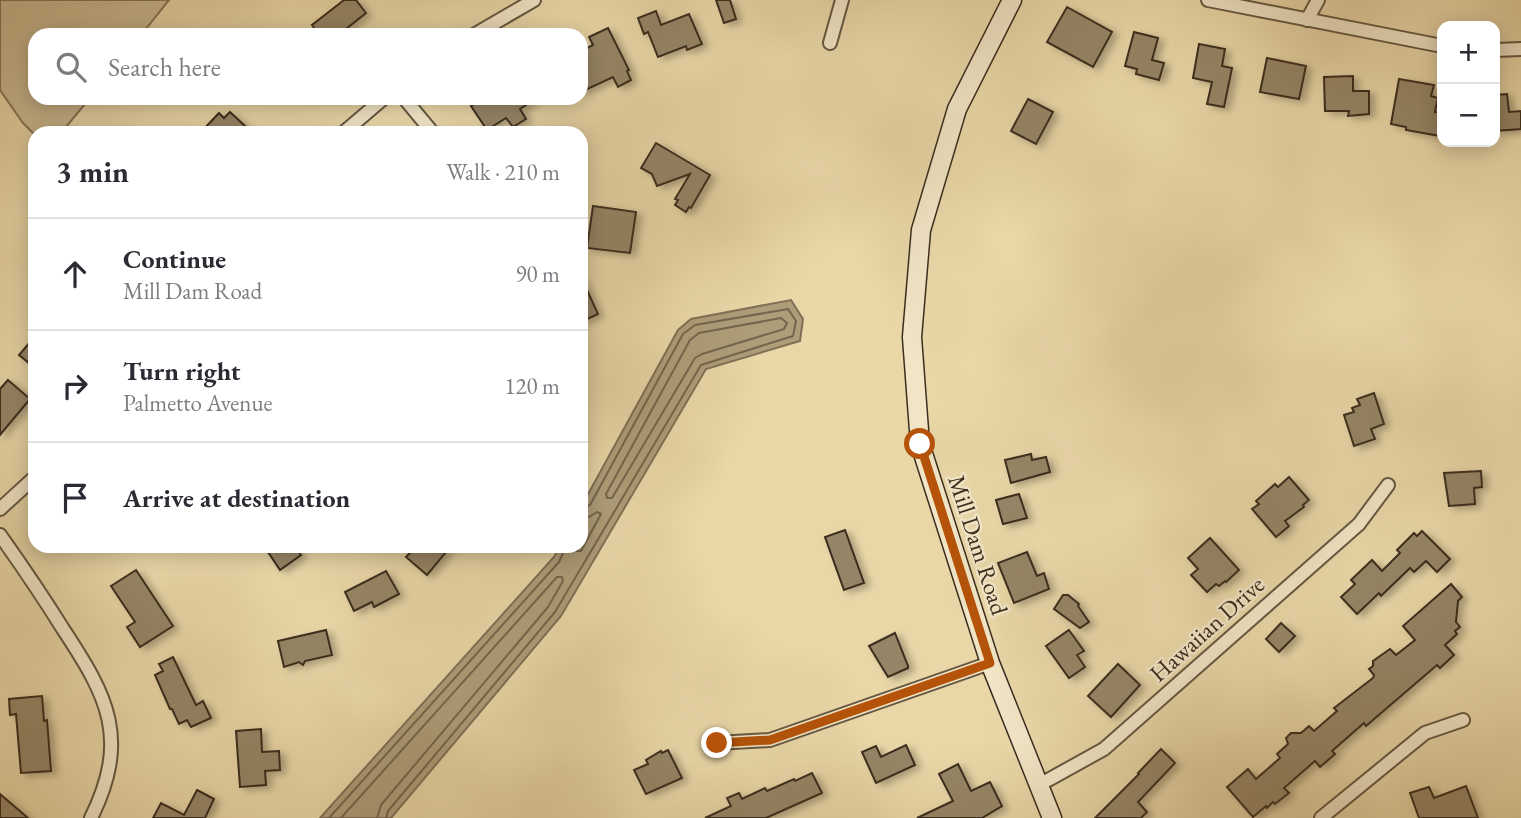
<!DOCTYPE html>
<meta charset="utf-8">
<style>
body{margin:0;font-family:"EB Garamond",serif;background:#f2f2f3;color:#2b2b33}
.controls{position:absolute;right:21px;top:21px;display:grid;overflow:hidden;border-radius:14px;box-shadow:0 4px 18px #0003}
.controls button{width:63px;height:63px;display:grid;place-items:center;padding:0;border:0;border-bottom:2px solid #e1e1e2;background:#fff;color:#2b2b33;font:35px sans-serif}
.stop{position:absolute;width:21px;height:21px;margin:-16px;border:5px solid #b45309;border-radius:50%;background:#fff}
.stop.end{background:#b45309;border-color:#fff;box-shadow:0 2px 7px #0008}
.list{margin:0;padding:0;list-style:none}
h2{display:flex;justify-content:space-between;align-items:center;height:91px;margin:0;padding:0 28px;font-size:30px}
h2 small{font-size:23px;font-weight:400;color:#7c7c81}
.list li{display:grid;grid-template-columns:46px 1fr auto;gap:21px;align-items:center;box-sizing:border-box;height:112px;padding:0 28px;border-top:2px solid #e1e1e2}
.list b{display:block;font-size:26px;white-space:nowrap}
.list p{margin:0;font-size:23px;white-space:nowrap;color:#7c7c81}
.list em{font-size:23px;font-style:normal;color:#7c7c81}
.icon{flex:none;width:38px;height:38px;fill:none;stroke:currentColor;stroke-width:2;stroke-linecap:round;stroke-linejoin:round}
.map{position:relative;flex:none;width:1521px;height:818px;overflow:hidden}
.search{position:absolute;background:#fff;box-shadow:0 4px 18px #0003;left:28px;top:28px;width:560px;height:77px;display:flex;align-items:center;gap:18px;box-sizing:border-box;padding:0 24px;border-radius:21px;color:#7c7c81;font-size:26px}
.panel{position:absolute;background:#fff;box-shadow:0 4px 18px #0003;left:28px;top:126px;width:560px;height:427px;border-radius:21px}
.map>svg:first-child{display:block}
.green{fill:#cbba91;stroke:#837458;stroke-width:2}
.water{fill:#ae9d79;stroke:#807055;stroke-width:2}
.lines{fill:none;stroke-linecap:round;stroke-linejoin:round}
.shore{stroke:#74654c;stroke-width:2}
.building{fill:#958566;stroke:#3b2d1f;stroke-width:2;filter:url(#shadow)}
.street-casing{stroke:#665841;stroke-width:16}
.secondary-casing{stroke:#3b2d1f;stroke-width:21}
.street{stroke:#f1e5c6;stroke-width:12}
.secondary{stroke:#f1e5c6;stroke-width:18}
.route{stroke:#b45309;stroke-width:9}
.labels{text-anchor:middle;stroke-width:5;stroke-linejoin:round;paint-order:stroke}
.street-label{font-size:24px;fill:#3b2d1f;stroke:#f1e5c6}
</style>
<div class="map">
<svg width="1521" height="818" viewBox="0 0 1521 818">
<defs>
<filter id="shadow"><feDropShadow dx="5.5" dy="3" stdDeviation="3.5" flood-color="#0004"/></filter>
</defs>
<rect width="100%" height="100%" fill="#e9d7a8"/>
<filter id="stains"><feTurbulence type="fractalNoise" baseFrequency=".00286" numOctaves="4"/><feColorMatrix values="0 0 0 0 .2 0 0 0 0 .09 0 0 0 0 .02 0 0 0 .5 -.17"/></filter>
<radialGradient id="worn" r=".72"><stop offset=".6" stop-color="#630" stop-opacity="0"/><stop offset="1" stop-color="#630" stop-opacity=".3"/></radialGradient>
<polygon class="green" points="0,0 169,0 141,35 35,35 35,98 90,98 61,133 35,133 35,135 23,123 0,90"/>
<polygon class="water" points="791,300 803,319 800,341 706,369 561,616 391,818 320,818 554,557 560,546 581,546 581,507 678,330 691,319"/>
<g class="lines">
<g class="shore">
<polygon points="781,318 787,323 784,329 702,354 695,358 612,498 607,498 606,494 690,340 699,333"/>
<polyline points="574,546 576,551 581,551 601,514 597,512 589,517 581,518"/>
<polyline points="329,818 559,562 566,546"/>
<polyline points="341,818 557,577 562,577 563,581 548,607 381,805 377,818"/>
<polyline points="386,818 388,811 555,612 701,365 793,336 796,321 788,309 695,325 683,334 590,505 581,509"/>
</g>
</g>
<g class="building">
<polygon points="344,0 356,0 366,13 346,29 351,35 319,35 312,25"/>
<polygon points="716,0 730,0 736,19 724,23"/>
<polygon points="1067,7 1112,32 1093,67 1047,42"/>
<polygon points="656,11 661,25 689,14 702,44 687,50 686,46 658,57 648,32 644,34 638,18"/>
<polygon points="608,28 629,70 627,71 631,80 618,87 613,77 581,92 581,51 593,45 589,37"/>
<polygon points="1134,32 1158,38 1152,60 1164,63 1159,80 1136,74 1137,69 1125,66"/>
<polygon points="1199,44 1225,49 1222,66 1232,68 1224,107 1207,104 1212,82 1193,78"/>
<polygon points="1267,58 1306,66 1299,99 1260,92"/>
<polygon points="1353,76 1353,91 1369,91 1369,114 1348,116 1349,111 1325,111 1324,77"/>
<polygon points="1399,79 1434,85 1431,96 1438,98 1435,112 1442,113 1440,136 1406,130 1406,127 1391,124"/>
<polygon points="1507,94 1509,112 1521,111 1521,129 1495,131 1495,95"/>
<polygon points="484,98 537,98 520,109 526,119 513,127 506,118 487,130 471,106"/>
<polygon points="1028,99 1053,112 1036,144 1011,131"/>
<polygon points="230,112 245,126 238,133 200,133 219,113 224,118"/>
<polygon points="656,143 710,175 691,208 689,207 686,212 675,205 678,200 675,199 690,174 657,186 652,174 641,168"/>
<polygon points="593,206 636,212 630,253 587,248"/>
<polygon points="581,277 598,314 581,322"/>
<polygon points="35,336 35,368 19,355"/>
<polygon points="8,380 30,399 0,435 0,389"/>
<polygon points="1374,393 1384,424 1371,429 1375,439 1354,446 1344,415 1354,412 1352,408 1360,405 1357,399"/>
<polygon points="1031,454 1032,460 1046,457 1050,472 1011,483 1005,460"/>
<polygon points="1481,471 1482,487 1474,488 1475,504 1449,506 1444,473"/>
<polygon points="1289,477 1309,500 1303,505 1304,507 1285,521 1289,526 1276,537 1252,509 1259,504 1256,501 1275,484 1278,487"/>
<polygon points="1019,494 1027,518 1003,524 996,500"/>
<polygon points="845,530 864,583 844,590 825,537"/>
<polygon points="1422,531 1450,559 1437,572 1426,561 1414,572 1410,568 1381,596 1379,593 1357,614 1341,597 1355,584 1351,580 1372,560 1382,571 1400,553 1397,550 1414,533 1417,536"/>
<polygon points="1210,538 1239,570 1226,582 1225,581 1219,586 1216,584 1207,592 1191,575 1198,569 1188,558"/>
<polygon points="264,546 295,546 301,555 280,570"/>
<polygon points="416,546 451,546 427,575 406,557"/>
<polygon points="1027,552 1037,576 1044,573 1049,589 1014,603 998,563"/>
<polygon points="136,570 173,626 140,647 127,627 135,622 111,586"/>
<polygon points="386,571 399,594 374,607 372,602 354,611 345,592"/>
<polygon points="1451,584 1462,597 1458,601 1456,622 1460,627 1455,631 1457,634 1445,645 1454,655 1440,668 1437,665 1366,726 1364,723 1332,751 1335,754 1320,767 1315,761 1284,788 1289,793 1275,804 1273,802 1267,808 1266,806 1253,817 1227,787 1248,769 1256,779 1280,758 1277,754 1288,744 1286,738 1291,733 1301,733 1309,726 1314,731 1337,711 1334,708 1373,678 1374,675 1369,669 1373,666 1373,661 1390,649 1396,655 1415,640 1403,626"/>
<polygon points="1063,595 1068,595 1079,604 1078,606 1089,622 1080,628 1054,609"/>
<polygon points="1281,623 1295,636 1279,652 1266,639"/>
<polygon points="326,630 332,655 305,661 303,665 299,662 284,667 278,641"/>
<polygon points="1069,630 1084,651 1077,655 1085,667 1069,678 1046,646"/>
<polygon points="895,633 908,666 908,668 888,677 869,646"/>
<polygon points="173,657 196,705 203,701 211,718 191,727 187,720 179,724 172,709 170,709 155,675 163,671 159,664"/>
<polygon points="1118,664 1140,685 1111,717 1088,696"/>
<polygon points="42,696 44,721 47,720 51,771 21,773 16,714 10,715 9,699"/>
<polygon points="261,729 262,752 279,751 280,770 265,771 266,785 240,787 236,731"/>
<polygon points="906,745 915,765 876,783 862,752 876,746 881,757"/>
<polygon points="1161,749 1175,763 1138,802 1147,812 1141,818 1095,818 1139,774 1138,773"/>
<polygon points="668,750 682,778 646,794 634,770 648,764 646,760 661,751 662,753"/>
<polygon points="958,764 971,791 990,782 1002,806 982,818 917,818 953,801 939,774"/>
<polygon points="812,773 822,793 766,818 705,818 731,806 727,798 739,793 742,799 765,788 767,791 794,779 795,781"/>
<polygon points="1466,786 1478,818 1419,818 1410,793 1429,787 1434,798"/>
<polygon points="197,790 214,799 205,818 153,818 161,803 184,815"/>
<polygon points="0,794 28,818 0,818"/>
</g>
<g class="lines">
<defs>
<g id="street">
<polyline points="1208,0 1442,46"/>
<polyline points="1307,20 1318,0"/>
<polyline points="474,35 534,0"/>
<polyline points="830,43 842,0"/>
<polyline points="1495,50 1521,49"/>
<polyline points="404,98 433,133"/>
<polyline points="343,133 384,98"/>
<polyline points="0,509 35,477"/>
<path d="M 0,535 C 22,566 43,597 63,629 C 108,697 130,739 91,818"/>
<polyline points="717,743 770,740 990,663"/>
<polyline points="1039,785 1104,749 1359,524 1388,485"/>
<polyline points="1321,818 1425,733 1463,720"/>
</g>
<polyline id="secondary" points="1012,0 957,109 921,230 912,337 920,444 990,663 1052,818"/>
</defs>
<use href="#street" class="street-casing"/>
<use href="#secondary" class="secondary-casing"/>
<use href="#street" class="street"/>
<use href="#secondary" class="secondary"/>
</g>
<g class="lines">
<polyline class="route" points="717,743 770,740 990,663 920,444"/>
</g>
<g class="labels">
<g class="street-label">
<text transform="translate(978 545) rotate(72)" y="8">Mill Dam Road</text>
<text transform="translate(1207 629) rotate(-42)" y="8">Hawaiian Drive</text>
</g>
</g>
<rect width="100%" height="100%" filter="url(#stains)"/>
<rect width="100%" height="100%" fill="url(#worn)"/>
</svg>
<div class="controls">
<button>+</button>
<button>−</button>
</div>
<div class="stop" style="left:920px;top:444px"></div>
<div class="stop end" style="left:717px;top:743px"></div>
<div class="search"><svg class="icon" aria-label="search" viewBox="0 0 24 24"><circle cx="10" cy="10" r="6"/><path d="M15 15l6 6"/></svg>Search here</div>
<section class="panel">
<h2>3 min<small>Walk · 210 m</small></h2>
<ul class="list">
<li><svg class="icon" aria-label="ahead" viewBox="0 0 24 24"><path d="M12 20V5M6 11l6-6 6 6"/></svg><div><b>Continue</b><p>Mill Dam Road</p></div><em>90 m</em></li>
<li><svg class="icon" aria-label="right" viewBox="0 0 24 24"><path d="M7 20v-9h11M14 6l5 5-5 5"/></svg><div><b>Turn right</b><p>Palmetto Avenue</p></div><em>120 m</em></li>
<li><svg class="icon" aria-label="arrive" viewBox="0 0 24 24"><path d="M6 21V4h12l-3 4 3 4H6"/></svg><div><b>Arrive at destination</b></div></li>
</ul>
</section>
</div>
